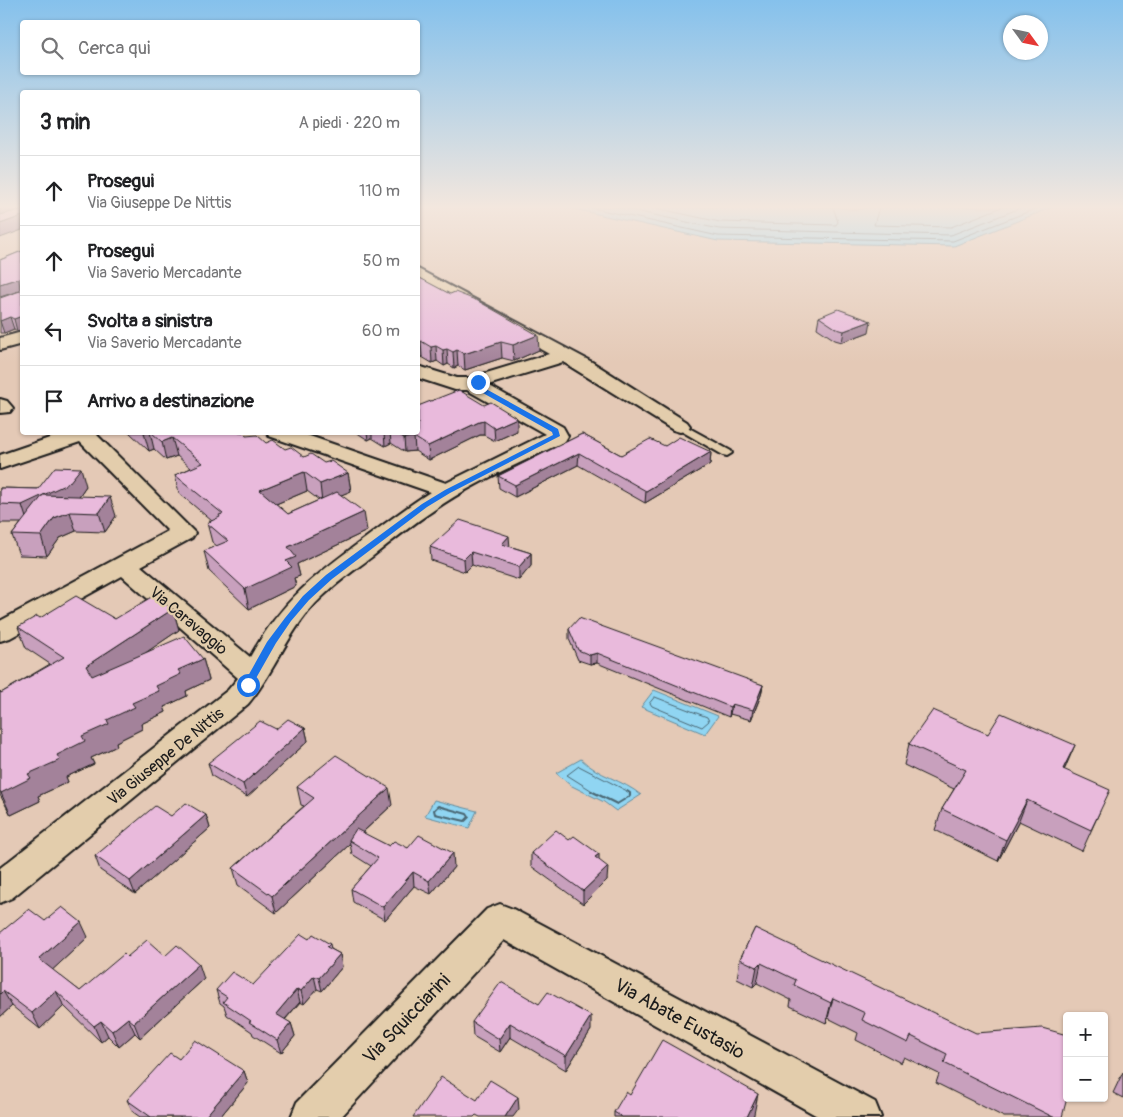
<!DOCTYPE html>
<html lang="it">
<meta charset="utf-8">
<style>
body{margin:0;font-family:Pangolin,sans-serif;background:#f6f6f6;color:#202124}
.controls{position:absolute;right:15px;bottom:15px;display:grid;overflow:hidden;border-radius:5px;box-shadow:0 1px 4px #0004}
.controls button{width:45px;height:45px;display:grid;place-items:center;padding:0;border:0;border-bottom:1px solid #e0e0e0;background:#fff;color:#202124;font:25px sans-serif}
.compass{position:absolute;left:1003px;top:15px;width:45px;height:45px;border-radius:50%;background:#fff;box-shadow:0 1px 4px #0004;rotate:123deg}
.stop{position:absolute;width:15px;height:15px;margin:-11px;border:4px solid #1a73e8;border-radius:50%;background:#fff}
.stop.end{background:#1a73e8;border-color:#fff;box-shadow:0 1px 5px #0008}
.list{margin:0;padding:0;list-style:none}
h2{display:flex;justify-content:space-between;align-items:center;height:65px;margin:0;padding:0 20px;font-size:21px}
h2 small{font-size:16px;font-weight:400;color:#757577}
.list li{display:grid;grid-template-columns:32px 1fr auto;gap:15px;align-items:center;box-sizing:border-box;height:70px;padding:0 20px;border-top:1px solid #e0e0e0}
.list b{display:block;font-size:19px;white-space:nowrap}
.list p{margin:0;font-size:16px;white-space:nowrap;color:#757577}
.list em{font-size:16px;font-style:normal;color:#757577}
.icon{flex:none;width:28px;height:28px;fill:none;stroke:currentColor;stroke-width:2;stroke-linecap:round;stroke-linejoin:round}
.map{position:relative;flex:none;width:1123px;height:1117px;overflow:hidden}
.search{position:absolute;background:#fff;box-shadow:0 1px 4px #0004;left:20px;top:20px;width:400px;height:55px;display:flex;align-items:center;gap:12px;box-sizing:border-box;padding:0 18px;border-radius:5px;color:#757577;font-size:19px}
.panel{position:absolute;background:#fff;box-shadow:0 1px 4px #0004;left:20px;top:90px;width:400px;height:345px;border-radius:5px}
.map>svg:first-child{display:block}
.water{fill:#90d5f2;stroke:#628b9c}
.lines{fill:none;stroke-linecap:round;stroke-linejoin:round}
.shore-far1{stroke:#4a6672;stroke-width:1}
.shore{stroke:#4a6672;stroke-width:2}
.service-casing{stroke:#1c1c1c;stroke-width:4}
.minor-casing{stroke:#1c1c1c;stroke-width:4}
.service{fill:#e3cdac;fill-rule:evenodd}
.minor{fill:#e3cdac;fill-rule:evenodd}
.wall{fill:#c8a0bd;stroke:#1c1c1c;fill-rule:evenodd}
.shaded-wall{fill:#a3829a;stroke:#1c1c1c}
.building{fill:#e9badc;stroke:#1c1c1c}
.route{fill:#1a73e8}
.labels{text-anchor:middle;stroke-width:4.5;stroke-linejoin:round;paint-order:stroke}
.street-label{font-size:16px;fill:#1c1c1c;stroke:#e3cdac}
.near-street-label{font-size:19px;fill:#1c1c1c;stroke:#e3cdac}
</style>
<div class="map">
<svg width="1123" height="1117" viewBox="0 0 1123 1117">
<rect width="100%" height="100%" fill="#e4c9b6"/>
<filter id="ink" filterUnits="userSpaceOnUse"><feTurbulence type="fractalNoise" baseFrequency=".02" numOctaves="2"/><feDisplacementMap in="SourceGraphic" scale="10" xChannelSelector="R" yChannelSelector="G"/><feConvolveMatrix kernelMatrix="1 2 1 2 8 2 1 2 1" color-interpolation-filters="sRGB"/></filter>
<g filter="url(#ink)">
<g class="water">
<polygon points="565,207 834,207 857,210 870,207 1053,207 954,246 718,241"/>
<polygon points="654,690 718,716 705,734 641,707"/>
<path d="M 581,759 C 598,776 623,780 641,795 L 616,811 L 604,802 L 570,785 L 556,773 Z"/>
<polygon points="434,800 477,811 469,828 425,816"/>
</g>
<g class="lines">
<g class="shore-far1">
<polyline points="588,207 718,236 953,241 1040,207"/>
<polyline points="617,207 719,229 951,235 1023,207"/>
<polyline points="651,207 720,222 836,225 838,222 833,207"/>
<polyline points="879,207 874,225 951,227 1002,207"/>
<polygon points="655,697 707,717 709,721 702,727 652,706 650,703"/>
<polyline points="594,792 567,775 579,766 629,792"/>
</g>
<g class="shore">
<polyline points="591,791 617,804 630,796 630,793 627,791"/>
<polygon points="438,806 467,814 469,817 465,821 435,814 434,810"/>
</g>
<defs>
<polygon id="service" points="680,423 731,451 732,453 727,456 723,455 676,428 675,426 676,424"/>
<g id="minor">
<path d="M 418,269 L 592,362 L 687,422 L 690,426 L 687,430 L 680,432 L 673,430 L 563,362 L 488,385 L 563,427 L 568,436 L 565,441 C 521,463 474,482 434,510 C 413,524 393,540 373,556 C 353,571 332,586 315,604 C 287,634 274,673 248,704 L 12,898 L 0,903 L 0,868 L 228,690 L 238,678 L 122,576 L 10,638 L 0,641 L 0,621 L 168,531 L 80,442 L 0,469 L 0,455 L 67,432 L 99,432 L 97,435 L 195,533 L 192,538 L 141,566 L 250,657 C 282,600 315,575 367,537 C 387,522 408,506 430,492 L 269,436 L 266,432 L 298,432 L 446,483 L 545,434 L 467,390 L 455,390 L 418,378 L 418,366 L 457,378 L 470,378 L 549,354 L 418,280 Z"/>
<polygon points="22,332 22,344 0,350 0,338"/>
<polygon points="0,399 7,401 13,408 10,412 0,413"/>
<polygon points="500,904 513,909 875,1102 881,1117 819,1117 504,940 341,1117 291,1117 297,1102 487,909"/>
</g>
</defs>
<use href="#service" class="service-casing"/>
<use href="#minor" class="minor-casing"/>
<use href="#service" class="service"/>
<use href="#minor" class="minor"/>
</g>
<g class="wall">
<polygon points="22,251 22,330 17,331 14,329 4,333 0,333 0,298 20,291 0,297 0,260"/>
<polygon points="418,277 539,350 514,361 502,358 465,370 458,366 454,368 448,364 444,366 437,361 432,363 422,357 418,358"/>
<polygon points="819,317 869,332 842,342 835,340 817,328"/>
<polygon points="459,390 517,431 495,441 484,435 480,435 429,460 415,451 405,452 391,443 385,446 372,438 368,440 356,432 418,432"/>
<path d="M 129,432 L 242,432 L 246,436 L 348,473 L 351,491 L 341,495 L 367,531 L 297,564 L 300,576 L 294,578 L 296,586 L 249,609 L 209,571 L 204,551 L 217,546 L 212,542 L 207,523 L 212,521 L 179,493 L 175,475 L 191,468 L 177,456 L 166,460 L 154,449 L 149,451 ZM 307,491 L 319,500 L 288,514 L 276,504 Z"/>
<polygon points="582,434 621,455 665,446 711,452 710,464 645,503 578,465 515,497 499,488 498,476"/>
<polygon points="86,486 79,496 116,516 105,532 76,531 60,538 47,556 19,555 12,535 21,523 0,523 0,488 38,489"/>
<polygon points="509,546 531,553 531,566 519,580 472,565 465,572 431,560 430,547"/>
<polygon points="173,609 179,630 143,654 203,659 209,680 186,691 187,696 164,707 166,712 141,724 142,729 116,742 117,746 91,758 94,764 66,777 68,782 38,796 40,801 11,815 0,795 0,691 1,693 50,664 26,648 18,627 40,618 115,619"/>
<polygon points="569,629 763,685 761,695 751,720 730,714 729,717 597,663 590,664 578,660 569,639"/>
<polygon points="305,728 308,741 247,797 212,776 208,763 276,729"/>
<polygon points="988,734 1066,766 1064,770 1100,811 1082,851 1019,821 998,861 935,830 942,809 954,789 904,765 909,744"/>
<polygon points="297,787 392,805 362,833 389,846 408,848 454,867 431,894 414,886 385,920 353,902 351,889 371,866 352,854 350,844 276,913 238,885 233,868 304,806 301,805"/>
<polygon points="206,815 210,828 135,894 100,870 95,856 171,816"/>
<polygon points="531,853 599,860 607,880 583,904 531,866"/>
<polygon points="45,921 88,937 52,970 80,991 127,957 165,956 204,979 140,1038 135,1033 119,1047 108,1036 101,1042 64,1006 40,1029 12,1006 0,1017 0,933"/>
<polygon points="755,928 1062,1117 1004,1117 936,1083 939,1074 904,1057 901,1063 856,1040 858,1033 828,1018 826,1023 790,1006 791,1000 757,983 753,987 737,979 740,959"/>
<polygon points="309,939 330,944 331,949 340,954 342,967 322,991 317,989 304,1004 300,1002 285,1020 291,1023 295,1036 281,1053 253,1035 252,1032 227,1015 224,1006 220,1003 216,990 253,985"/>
<polygon points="539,1004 591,1030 566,1070 510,1037 500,1052 473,1036 472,1022"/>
<polygon points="179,1059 244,1071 248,1083 220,1117 140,1117 133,1112 127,1100"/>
<polygon points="1123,1072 1123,1098 1113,1093"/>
<polygon points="630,1095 754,1114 753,1117 614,1117 614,1112"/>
</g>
<g class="shaded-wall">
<polygon points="0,207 20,207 22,212 0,217"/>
<polygon points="22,216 22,230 0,238 0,224"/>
<polygon points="19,278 22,290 0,297 0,284"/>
<polygon points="22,316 22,330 17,331 14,319"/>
<polygon points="10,317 14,329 4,333 0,321"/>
<polygon points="871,321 869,332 842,342 844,331"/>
<polygon points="538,335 539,350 514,361 513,345"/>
<polygon points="421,341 422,357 418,358 418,342"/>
<polygon points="501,342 502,358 465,370 464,354"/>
<polygon points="436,346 437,361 432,363 431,347"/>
<polygon points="447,349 448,364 444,366 443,350"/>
<polygon points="457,350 458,366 454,368 453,352"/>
<polygon points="517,418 517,431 495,441 494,428"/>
<polygon points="484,421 484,435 480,435 429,460 428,446 479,422"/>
<polygon points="150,432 154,449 149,451 144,433"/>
<polygon points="367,432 372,432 372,438 368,440"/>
<polygon points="390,432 391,443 385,446 384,433"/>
<polygon points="414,437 415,451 405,452 404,438"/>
<polygon points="172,438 177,456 166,460 162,442"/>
<polygon points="711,452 710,464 645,503 646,491"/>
<polygon points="579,453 578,465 515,497 515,485"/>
<polygon points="81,468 86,486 75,502 28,524 22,505"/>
<polygon points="304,472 307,491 264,509 260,490"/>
<polygon points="348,473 351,491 322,503 320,484"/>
<polygon points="110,497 116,516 105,532 99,513"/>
<polygon points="70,512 76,531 60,538 47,556 41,536 54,518"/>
<polygon points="364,512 367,531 297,564 300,576 294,578 296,586 249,609 245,589 286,561 288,547"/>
<polygon points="509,536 510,548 502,544"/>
<polygon points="471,552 472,565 465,572 464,559"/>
<polygon points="531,553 531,566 519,580 519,567"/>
<polygon points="173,609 179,630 94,688 86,666"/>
<polygon points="597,653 597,663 590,664 590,655"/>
<polygon points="203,659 209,680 186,691 187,696 164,707 166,712 141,724 142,729 116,742 117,746 91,758 94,764 66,777 68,782 38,796 40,801 11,815 1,793 57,755 82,736 132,703 178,670"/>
<polygon points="763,685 761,695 751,720 753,710"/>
<polygon points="732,704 730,714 729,717 730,707"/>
<polygon points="305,728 308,741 247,797 243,784"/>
<polygon points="1075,745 1066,766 1054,790 1063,769"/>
<polygon points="389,788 392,805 352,842 349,840 350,844 276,913 272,896"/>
<polygon points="1027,800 1019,821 998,861 1006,840"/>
<polygon points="206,815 210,828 135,894 130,881"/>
<polygon points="453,853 454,867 431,894 429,881"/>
<polygon points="599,854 599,867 595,857"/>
<polygon points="608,867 607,880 583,904 583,891"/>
<polygon points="413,872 414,886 385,920 383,907"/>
<polygon points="81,922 88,937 47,975 39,959"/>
<polygon points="340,954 342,967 322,991 319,978"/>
<polygon points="761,963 757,983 753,987 757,967"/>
<polygon points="199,964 204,979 140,1038 134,1023"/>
<polygon points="314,976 317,989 304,1004 301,991"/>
<polygon points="297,989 300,1002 279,1026 276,1014"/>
<polygon points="3,991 12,1006 0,1017 0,994"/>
<polygon points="56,991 64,1006 40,1029 32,1013"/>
<polygon points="833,998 828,1018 826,1023 831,1003"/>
<polygon points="591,1016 591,1030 566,1070 566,1056"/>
<polygon points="128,1018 135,1033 119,1047 112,1031"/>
<polygon points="101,1021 108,1036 101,1042 94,1026"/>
<polygon points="291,1023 295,1036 281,1053 277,1040"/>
<polygon points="510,1023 510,1037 500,1052 499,1039"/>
<polygon points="244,1071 248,1083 220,1117 205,1117"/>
<polygon points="758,1094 754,1114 753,1117 747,1117"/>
<polygon points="518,1097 519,1109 513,1117 505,1117"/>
</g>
<g class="building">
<polygon points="20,207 22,207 22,216 0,224 0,215 20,210"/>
<polygon points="22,251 22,316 14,319 10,317 0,321 0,298 20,291 19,278 0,284 0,260"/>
<polygon points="418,277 450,294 455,292 478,301 538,335 513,345 501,342 464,354 457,350 453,352 447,349 443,350 436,346 431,347 421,341 418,342"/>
<polygon points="838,309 871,321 844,331 837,329 819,317"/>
<polygon points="459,390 484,405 491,402 517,418 494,428 484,421 479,422 428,446 414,437 404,438 394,432 418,432 418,406"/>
<polygon points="151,432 242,432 246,436 257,435 266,443 273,440 285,449 291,447 304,457 311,454 324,463 331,461 348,473 320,484 304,472 260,490 288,514 337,492 364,512 288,547 296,557 286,561 292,567 245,589 204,551 228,541 207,523 220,517 219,515 223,514 175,475 203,463 172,438 162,442"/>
<polygon points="582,434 621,455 650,439 665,446 679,437 711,452 646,491 579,453 515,485 498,476"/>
<polygon points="55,467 81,468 69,483 22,505 0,504 0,488 38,489"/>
<polygon points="43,495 110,497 99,513 70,512 54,518 41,536 12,535"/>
<polygon points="460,520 509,536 502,544 531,553 519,567 471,552 464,559 430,547"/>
<polygon points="76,596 115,619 153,596 173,609 86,666 92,676 184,636 203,659 178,670 181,674 156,686 159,691 132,703 135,707 107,720 109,724 82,736 85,741 57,755 60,760 28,774 31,778 1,793 0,791 0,691 1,693 64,657 18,627 37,616 40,618"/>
<polygon points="579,618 763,685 753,710 732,704 730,707 597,653 590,655 578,650 569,629"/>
<polygon points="933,710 988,734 1001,713 1075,745 1063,769 1110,790 1091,830 1027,800 1006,840 942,809 966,770 909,744"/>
<polygon points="288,719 305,728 243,784 208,763 260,721 276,729"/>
<polygon points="336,755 389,788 272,896 233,868 314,798 297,787"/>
<polygon points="186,803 206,815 130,881 95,856 155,806 171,816"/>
<polygon points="356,829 389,846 394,841 408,848 419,835 453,853 429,881 413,872 383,907 351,889 378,858 349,840"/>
<polygon points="556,830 569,840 574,836 599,854 595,857 608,867 583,891 531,853"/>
<polygon points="62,907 81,922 39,959 80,991 124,954 127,957 147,940 165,956 177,945 199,964 134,1023 128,1018 112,1031 101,1021 94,1026 56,991 32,1013 3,991 0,994 0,933 29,909 45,921"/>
<polygon points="755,928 976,1033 1042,1028 1067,1035 1067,1098 1062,1117 1053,1117 944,1063 947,1054 911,1036 908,1043 862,1020 865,1013 833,998 831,1003 794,985 796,980 761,963 757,967 740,959"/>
<polygon points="301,934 309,939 313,934 330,944 327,947 340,954 319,978 314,976 301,991 297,989 276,1014 291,1023 277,1040 249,1022 251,1021 223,1002 227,997 216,990 232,972 253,985"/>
<polygon points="501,982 539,1004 548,992 591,1016 566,1056 510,1023 499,1039 472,1022"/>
<polygon points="195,1040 244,1071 205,1117 151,1117 127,1100 170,1053 179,1059"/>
<polygon points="662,1040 758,1094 747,1117 622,1117 614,1112 626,1092 630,1095"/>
<polygon points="441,1077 477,1100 490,1080 518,1097 505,1117 480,1117 476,1115 474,1117 413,1117"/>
</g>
</g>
<linearGradient id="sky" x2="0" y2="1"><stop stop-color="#85c1ec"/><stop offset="0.57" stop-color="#f3e7de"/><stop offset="1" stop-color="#f3e7de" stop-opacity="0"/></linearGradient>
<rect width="1123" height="363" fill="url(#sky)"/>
<polygon class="route" points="478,380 481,382 477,384 558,429 560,436 450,493 427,507 332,579 309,600 291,621 276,643 251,687 245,687 243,685 267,642 285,618 303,596 326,575 422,504 445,490 553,435 552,432 467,384"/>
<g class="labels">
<g class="street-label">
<text transform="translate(189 620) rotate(40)" y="6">Via Caravaggio</text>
<text transform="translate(165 756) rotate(-39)" y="6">Via Giuseppe De Nittis</text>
</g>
<g class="near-street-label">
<text transform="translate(406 1018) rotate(-46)" y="7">Via Squicciarini</text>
<text transform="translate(680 1018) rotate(29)" y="7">Via Abate Eustasio</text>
</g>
</g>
</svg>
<div class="controls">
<button>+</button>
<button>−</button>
</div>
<svg class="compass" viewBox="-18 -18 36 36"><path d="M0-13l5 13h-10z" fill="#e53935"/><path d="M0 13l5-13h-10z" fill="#757577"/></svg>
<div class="stop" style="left:248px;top:685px"></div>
<div class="stop end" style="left:478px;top:382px"></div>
<div class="search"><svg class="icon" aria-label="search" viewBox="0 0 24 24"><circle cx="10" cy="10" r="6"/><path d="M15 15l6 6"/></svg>Cerca qui</div>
<section class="panel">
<h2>3 min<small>A piedi · 220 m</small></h2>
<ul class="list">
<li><svg class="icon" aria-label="ahead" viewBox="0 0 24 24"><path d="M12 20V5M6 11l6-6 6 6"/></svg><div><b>Prosegui</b><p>Via Giuseppe De Nittis</p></div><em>110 m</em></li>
<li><svg class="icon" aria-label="ahead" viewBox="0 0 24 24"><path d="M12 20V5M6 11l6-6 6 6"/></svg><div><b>Prosegui</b><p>Via Saverio Mercadante</p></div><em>50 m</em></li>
<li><svg class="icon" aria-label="left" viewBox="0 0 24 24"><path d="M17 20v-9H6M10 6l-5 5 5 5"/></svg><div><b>Svolta a sinistra</b><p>Via Saverio Mercadante</p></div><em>60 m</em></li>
<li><svg class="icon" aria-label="arrive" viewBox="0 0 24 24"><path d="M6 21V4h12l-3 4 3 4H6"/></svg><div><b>Arrivo a destinazione</b></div></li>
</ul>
</section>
</div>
